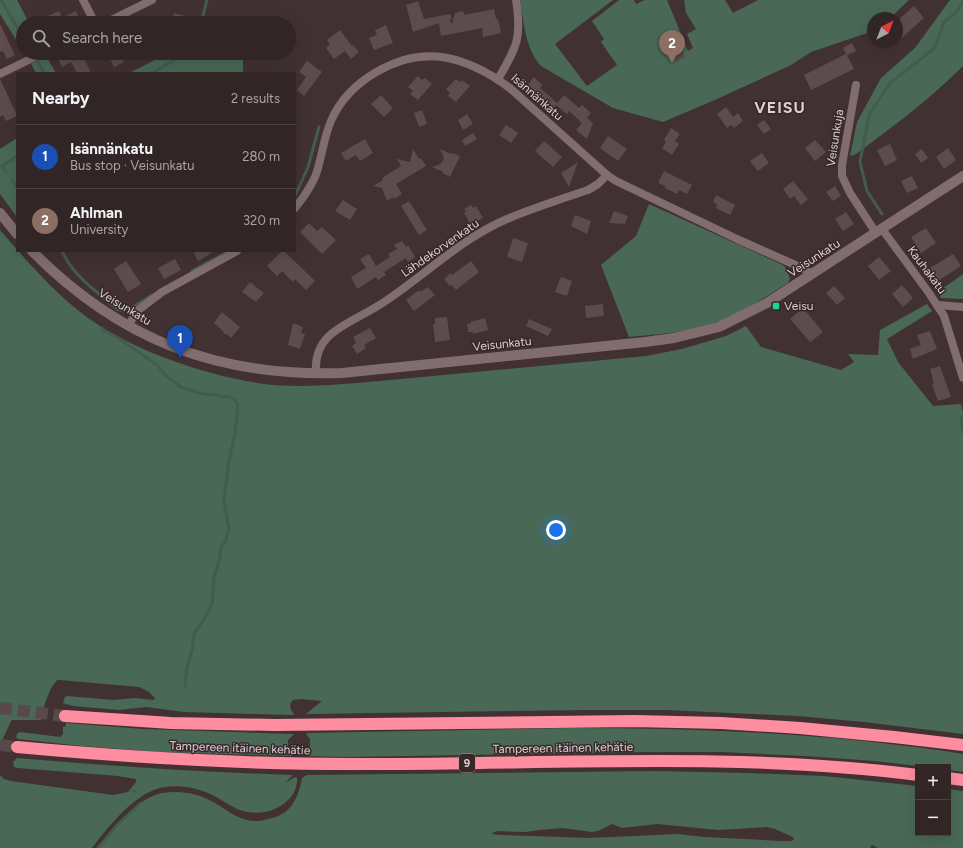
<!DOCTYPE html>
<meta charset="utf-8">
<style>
body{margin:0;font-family:Figtree,sans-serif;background:#3d3132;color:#f1f3f6}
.controls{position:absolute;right:12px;bottom:12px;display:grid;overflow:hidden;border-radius:0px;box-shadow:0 4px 16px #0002}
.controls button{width:36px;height:36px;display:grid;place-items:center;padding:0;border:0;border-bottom:1px solid #4d4243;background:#322526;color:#f1f3f6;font:20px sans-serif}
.compass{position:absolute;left:867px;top:12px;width:36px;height:36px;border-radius:50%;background:#322526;box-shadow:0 4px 16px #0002;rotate:42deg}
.you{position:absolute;left:556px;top:530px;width:14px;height:14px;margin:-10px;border:3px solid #fff;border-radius:50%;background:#1a73e8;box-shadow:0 0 0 6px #1a73e833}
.badge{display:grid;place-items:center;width:26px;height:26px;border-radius:50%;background:#15d989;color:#fff;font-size:13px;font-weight:700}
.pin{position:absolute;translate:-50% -33px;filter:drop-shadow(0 1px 2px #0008)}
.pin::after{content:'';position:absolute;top:21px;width:14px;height:12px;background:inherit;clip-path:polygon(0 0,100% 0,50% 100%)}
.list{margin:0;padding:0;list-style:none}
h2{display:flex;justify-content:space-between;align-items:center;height:52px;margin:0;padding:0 16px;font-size:17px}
h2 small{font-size:13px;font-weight:400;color:#a8a5a7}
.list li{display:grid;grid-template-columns:26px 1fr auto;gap:12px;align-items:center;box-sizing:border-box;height:64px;padding:0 16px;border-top:1px solid #4d4243}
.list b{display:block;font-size:15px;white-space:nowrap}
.list p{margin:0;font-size:13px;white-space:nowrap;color:#a8a5a7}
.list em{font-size:13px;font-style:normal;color:#a8a5a7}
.icon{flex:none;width:22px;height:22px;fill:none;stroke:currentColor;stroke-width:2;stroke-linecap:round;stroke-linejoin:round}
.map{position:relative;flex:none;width:963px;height:848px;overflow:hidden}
.search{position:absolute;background:#322526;box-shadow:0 4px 16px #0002;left:16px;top:16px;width:280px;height:44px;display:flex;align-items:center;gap:10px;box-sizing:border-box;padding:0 14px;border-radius:22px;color:#a8a5a7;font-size:15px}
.panel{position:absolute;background:#322526;box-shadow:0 4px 16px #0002;left:16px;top:72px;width:280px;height:180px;border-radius:0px}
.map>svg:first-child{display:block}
.green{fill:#496956;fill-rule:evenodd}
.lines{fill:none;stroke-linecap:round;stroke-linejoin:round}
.stream{stroke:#425c4e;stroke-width:3}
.building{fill:#5d4b4d}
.motorway-tunnel{stroke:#59494b;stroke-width:12;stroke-dasharray:12 6;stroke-linecap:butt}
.minor{stroke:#816d6f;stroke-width:8}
.tertiary{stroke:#816d6f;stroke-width:10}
.motorway{stroke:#fe8da0;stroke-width:12}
.poi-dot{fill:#15d989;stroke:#372729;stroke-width:1.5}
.labels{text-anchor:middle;stroke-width:3;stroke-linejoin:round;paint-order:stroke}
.shield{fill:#372729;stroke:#aa9d9f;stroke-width:1}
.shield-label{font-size:11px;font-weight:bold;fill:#dcd0d2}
.street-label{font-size:12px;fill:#dcd0d2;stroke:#372729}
.poi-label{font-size:12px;fill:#dcd0d2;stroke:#372729;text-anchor:start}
.district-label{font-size:16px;font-weight:bold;letter-spacing:1px;fill:#dcd0d2;stroke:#372729}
</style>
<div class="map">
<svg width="963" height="848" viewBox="0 0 963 848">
<rect width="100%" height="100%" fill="#423133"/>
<g class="green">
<polygon points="0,0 17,0 29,23 23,23 23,51 0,14"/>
<path d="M 520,0 L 613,0 L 555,44 L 587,86 L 617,65 L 601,42 L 604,39 L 592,21 L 619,0 L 634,0 L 636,4 L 645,0 L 667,0 L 688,51 L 693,48 L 687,34 L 696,29 L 686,13 L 684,0 L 725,0 L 733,13 L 758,0 L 909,0 L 890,18 L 873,18 L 873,31 L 811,52 L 791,65 L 717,99 L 663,122 L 613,108 L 541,66 C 525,48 524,23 520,0 Z"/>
<path d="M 950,0 L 963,0 L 963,66 C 930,99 894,126 856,154 L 850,156 L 857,122 L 881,78 L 915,48 Z"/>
<polygon points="169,53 243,53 243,73 129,73"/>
<polygon points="46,56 56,73 36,73 31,64"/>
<polygon points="17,138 17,217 0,194 0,149"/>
<path d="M 649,204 L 783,265 L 787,270 L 790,279 L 788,283 C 765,297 741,314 715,323 C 688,333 657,334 629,337 L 601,265 L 636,236 Z"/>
<path d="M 0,230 C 25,259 50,288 80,312 C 129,350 203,375 264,384 C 295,388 327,385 358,383 L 646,356 L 682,349 L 726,336 L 746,326 L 761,347 L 841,370 L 854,362 L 848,354 L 878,355 L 880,330 L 927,304 L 932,311 L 887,339 L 898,362 L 933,406 L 961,404 L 963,412 L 963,734 L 864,722 L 798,716 L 666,710 L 586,710 L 306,714 L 322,701 L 301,699 L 293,700 L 290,704 L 291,710 L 294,714 L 293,715 L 184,712 L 146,707 L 119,710 L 73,706 L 63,703 L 65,697 L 67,696 L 114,700 L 134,698 L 154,700 L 155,698 L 149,692 L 139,687 L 60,680 L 57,680 L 51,688 L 45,703 L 41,720 L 13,720 L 11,721 L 0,745 Z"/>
<polygon points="963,274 963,299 941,298 938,292"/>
<polygon points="66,723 143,729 294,734 288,740 288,750 293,756 158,752 82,746 18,739 16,737 17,734 20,732 60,737 63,734 63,727 65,727"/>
<path d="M 570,728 C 668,728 766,731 864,741 C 897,745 930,748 963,754 L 963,772 L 948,770 L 948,767 L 926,767 L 875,761 L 805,756 L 722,752 L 644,752 L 348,757 L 305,756 L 310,751 L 310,739 L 306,734 L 307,733 Z"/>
<path d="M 16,758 C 109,766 201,772 293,775 L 285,783 L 295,777 L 297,778 C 298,785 294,795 288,800 C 275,813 255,816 237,809 C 227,804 218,797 208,793 C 193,787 176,784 160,788 C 133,795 108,827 92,848 L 0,848 L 0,775 L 4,779 L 11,781 L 113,795 L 128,792 L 136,782 L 136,779 L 118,776 L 18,768 L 14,767 L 13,761 L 15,761 Z"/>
<path d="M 654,771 L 748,773 L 824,776 L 918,786 L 918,833 L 948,833 L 948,789 L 963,791 L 963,848 L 878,848 L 872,845 L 870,848 L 98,848 C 113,829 137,798 162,793 C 180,790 199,793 215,803 C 225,809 235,817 247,820 C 254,822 261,821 268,819 C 291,815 298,799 302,778 L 307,775 ZM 612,824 L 622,828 L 657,824 L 718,830 L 767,827 L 775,829 L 793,837 L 794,839 L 791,841 L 781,841 L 704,837 L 678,834 L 589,838 L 499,835 L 493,834 L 492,833 L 497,831 L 526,832 L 539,830 L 563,828 L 592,832 L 598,831 Z"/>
</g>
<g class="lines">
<g class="stream">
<polyline points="1,0 23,37"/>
<polyline points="201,23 207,0"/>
<polyline points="33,53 44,73"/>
<polyline points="152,73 187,53"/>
<polyline points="6,172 2,166 17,156"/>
<polyline points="12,180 17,187"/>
<polyline points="295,196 308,167 319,127"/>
<polyline points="882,214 867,191 860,162 869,115 890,83 935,48 944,22 957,12 963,1"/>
<path d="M 62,251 C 73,276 96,291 117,309 L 123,311 L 130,309 L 152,295"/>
<polyline points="192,271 229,251"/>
<polyline points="102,328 103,330 120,339 157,365 166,376 181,387 203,394 218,395 223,397 228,396 234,399 238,405 235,433 229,460 224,501 229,530 226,540 220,550 220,558 214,577 212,604 204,619 194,634 192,651 187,667 185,686"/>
<polyline points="962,417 961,421 963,433"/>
<polyline points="134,791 136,792"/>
<polyline points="98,848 119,823 141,803"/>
</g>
</g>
<g class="building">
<polygon points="418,1 424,19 450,14 452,19 449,20 452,24 455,13 463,11 464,15 494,9 496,19 498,19 501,33 483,37 482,28 441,36 439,23 413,32 406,5"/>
<polygon points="914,6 924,18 897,42 897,21"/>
<polygon points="59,11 62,18 76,11 81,23 51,23 48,16"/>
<polygon points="174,13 186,16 184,23 172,23"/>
<polygon points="0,24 15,55 7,59 3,51 0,52"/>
<polygon points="386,25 393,43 374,50 369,38 377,35 375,30"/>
<polygon points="340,30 352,46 353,45 359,52 351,59 345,51 334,59 326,48 330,44 327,40"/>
<polygon points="852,43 856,51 847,55 854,69 811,90 804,75 846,54 843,48"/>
<polygon points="682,49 685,58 677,61 673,52"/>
<polygon points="68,53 73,61 83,56 91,73 77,73 71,62 62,67 58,59"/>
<polygon points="107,53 120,53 124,62 114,67"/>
<polygon points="307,61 322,72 304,96 297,90 306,77 299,72"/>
<polygon points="418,76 422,80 425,78 432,84 418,100 410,94 413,91 408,87"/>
<polygon points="534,77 542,85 540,88 557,103 564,95 579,108 582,105 591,113 587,118 593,123 587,139 576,130 582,123 569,111 567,114 556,105 550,113 531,97 532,95 525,89"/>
<polygon points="0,79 17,115 17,116 6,121 3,115 0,117"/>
<polygon points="456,79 460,82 462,80 470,86 456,102 448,96 450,93 446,89"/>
<polygon points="381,95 393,108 384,117 371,104"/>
<polygon points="726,107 733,117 738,113 743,121 734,128 731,125 727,128 717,114"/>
<polygon points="422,110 427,124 419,127 414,113"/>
<polygon points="467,114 473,124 463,130 458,120"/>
<polygon points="764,120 771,129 764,134 757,125"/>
<polygon points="506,125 518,133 511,143 499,135"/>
<polygon points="671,128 680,134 675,141 679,144 672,155 662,148 666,142 664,140"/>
<polygon points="473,133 477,139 465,146 462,140"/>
<polygon points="608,136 627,149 618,161 600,148"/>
<polygon points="365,139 373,153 360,161 356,155 346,161 341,153"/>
<polygon points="815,140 826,152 815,161 805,148"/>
<polygon points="544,141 562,157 553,167 535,151"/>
<polygon points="890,144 897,160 885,166 877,150"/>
<polygon points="948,148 956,160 944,169 936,157"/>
<polygon points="413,149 419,159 421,158 426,166 396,184 402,194 394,199 393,197 387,201 382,188 373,186 383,180 382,178 401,166 397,159 410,162"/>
<polygon points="440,149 451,154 452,153 460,156 450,177 442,173 443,172 432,167 441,164 444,158"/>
<polygon points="922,149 928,158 921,163 915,154"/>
<polygon points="762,153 769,163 758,171 750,161"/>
<polygon points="578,162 569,187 561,173"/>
<polygon points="664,171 692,185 687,194 679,190 677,194 665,188 665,186 658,183"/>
<polygon points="912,176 918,188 907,193 901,181"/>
<polygon points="793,181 808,199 801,205 794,196 790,199 783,189"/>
<polygon points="835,186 841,196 833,201 826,192"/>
<polygon points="716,195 735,205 730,215 716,208 717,204 713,202"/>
<polygon points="343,200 357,209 350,220 335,211"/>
<polygon points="409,201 427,230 419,235 401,206"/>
<polygon points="471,205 473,208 476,206 483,218 471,225 464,213 466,212 464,209"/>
<polygon points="614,211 628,216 625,224 609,223"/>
<polygon points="846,212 854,224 843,231 835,219"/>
<polygon points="575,215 591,221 587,234 571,226"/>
<polygon points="309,223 317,231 322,227 336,240 322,254 300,232"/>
<polygon points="926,228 936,243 921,253 911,237"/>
<polygon points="513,238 528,243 522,262 507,257"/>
<polygon points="402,241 406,247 408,245 415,257 408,262 406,258 384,272 386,275 378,280 376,277 357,289 351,277 366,268 360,259 369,254 376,266 390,257 388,254 397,249 394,245"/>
<polygon points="193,251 215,251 198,261"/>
<polygon points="282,251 284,251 315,281 306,290 295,279 293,282 282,271 277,276 267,266"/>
<polygon points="953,254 961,266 938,281 930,268"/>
<polygon points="879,257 891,271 879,280 868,266"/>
<polygon points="175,259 181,270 164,279 158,268"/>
<polygon points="126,261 141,284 128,292 114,269"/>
<polygon points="471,261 479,272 456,290 452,285 450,286 444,279 451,273 452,275"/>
<polygon points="561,277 572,281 567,296 555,292"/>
<polygon points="250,282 264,293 256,302 242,292"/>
<polygon points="902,285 913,298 903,307 892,294"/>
<polygon points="834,286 845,298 837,305 826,293"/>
<polygon points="428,287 435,295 414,311 406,300 419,290 420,292"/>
<polygon points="603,304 604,316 586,318 585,306"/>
<polygon points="803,308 823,332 810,342 790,319"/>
<polygon points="222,312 240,327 231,338 227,334 224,334 223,331 214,323"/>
<polygon points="447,317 450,340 435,342 433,324 435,324 435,318"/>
<polygon points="485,318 488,330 473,334 473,332 468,332 467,324 471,323 470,322"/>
<polygon points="529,319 552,329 548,336 526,326"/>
<polygon points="293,323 303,327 301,333 305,334 300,349 288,345"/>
<polygon points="370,328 376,338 364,345 366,348 357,354 352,346 356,343 353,337"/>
<polygon points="930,331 937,349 913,359 910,349 921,345 917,335"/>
<polygon points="940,366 951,397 938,401 932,384 934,383 930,369"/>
</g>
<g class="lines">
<g class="motorway-tunnel">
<polyline points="0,708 65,716"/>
<polyline points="0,745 17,747"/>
</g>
<g class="minor">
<polyline points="83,0 95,23"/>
<polyline points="105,23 152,0"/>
<polyline points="0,74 43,53"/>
<path d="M 498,79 C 517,47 522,38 516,0"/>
<polyline points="856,85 842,165 842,176 850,193 876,233"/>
<path d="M 295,208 C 303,198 310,188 315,177 C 322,159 323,139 331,121 C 348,81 399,51 442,57 C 468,61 490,73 511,89 L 607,175 L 616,181 L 737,239 L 802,268 L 812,274"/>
<polyline points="882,229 929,293 944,316 963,378"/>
<polyline points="938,305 963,307"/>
<polyline points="128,326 137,311 162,292 237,251"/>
<path d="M 316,374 C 315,361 318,347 328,337 C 342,323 367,314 384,302 C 425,275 462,238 507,219 C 533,208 561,199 588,190 L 598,184 L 607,175"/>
</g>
<g class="tertiary">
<polyline points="0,213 17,234"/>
<path d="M 32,251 C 120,340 217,377 342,373 L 645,342 L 674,338 L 719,327 L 767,303 L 963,176"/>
</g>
<g class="motorway">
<polyline points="65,716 171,723 275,725 634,721 721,723 800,728 894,737 963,745"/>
<path d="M 17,747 C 136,758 255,765 375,764 C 556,764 738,752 918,775"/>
<polyline points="948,778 963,780"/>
</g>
</g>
<rect class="poi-dot" x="772" y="302" width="8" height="8" rx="2"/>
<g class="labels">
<rect class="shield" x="459" y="754" width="16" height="18" rx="3"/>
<g class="shield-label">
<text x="467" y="767">9</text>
</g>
<g class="street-label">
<text transform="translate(537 97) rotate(41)" y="4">Isännänkatu</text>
<text transform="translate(835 138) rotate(-81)" y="4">Veisunkuja</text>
<text transform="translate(440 248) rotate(-35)" y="4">Lähdekorvenkatu</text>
<text transform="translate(814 258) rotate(-33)" y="4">Veisunkatu</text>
<text transform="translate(927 270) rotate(53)" y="4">Kauhakatu</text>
<text transform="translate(125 307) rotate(31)" y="4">Veisunkatu</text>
<text transform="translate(502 344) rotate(-6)" y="4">Veisunkatu</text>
<text transform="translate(240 748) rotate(2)" y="4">Tampereen itäinen kehätie</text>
<text transform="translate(563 748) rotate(-1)" y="4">Tampereen itäinen kehätie</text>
</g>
<g class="poi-label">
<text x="784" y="310">Veisu</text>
</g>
<g class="district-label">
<text x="780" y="113">VEISU</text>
</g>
</g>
</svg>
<div class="controls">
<button>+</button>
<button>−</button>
</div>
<svg class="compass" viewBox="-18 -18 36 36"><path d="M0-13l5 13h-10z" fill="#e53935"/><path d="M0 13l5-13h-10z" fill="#a8a5a7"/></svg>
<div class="you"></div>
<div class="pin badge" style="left:180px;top:358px;background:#1a4fb4">1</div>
<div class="pin badge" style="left:672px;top:63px;background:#8d6e63">2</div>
<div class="search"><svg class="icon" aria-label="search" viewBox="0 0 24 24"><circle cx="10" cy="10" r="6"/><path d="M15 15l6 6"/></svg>Search here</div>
<section class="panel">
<h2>Nearby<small>2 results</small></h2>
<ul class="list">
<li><span class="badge" style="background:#1a4fb4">1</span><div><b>Isännänkatu</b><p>Bus stop · Veisunkatu</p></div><em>280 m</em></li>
<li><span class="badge" style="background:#8d6e63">2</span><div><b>Ahlman</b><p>University</p></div><em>320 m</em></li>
</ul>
</section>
</div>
